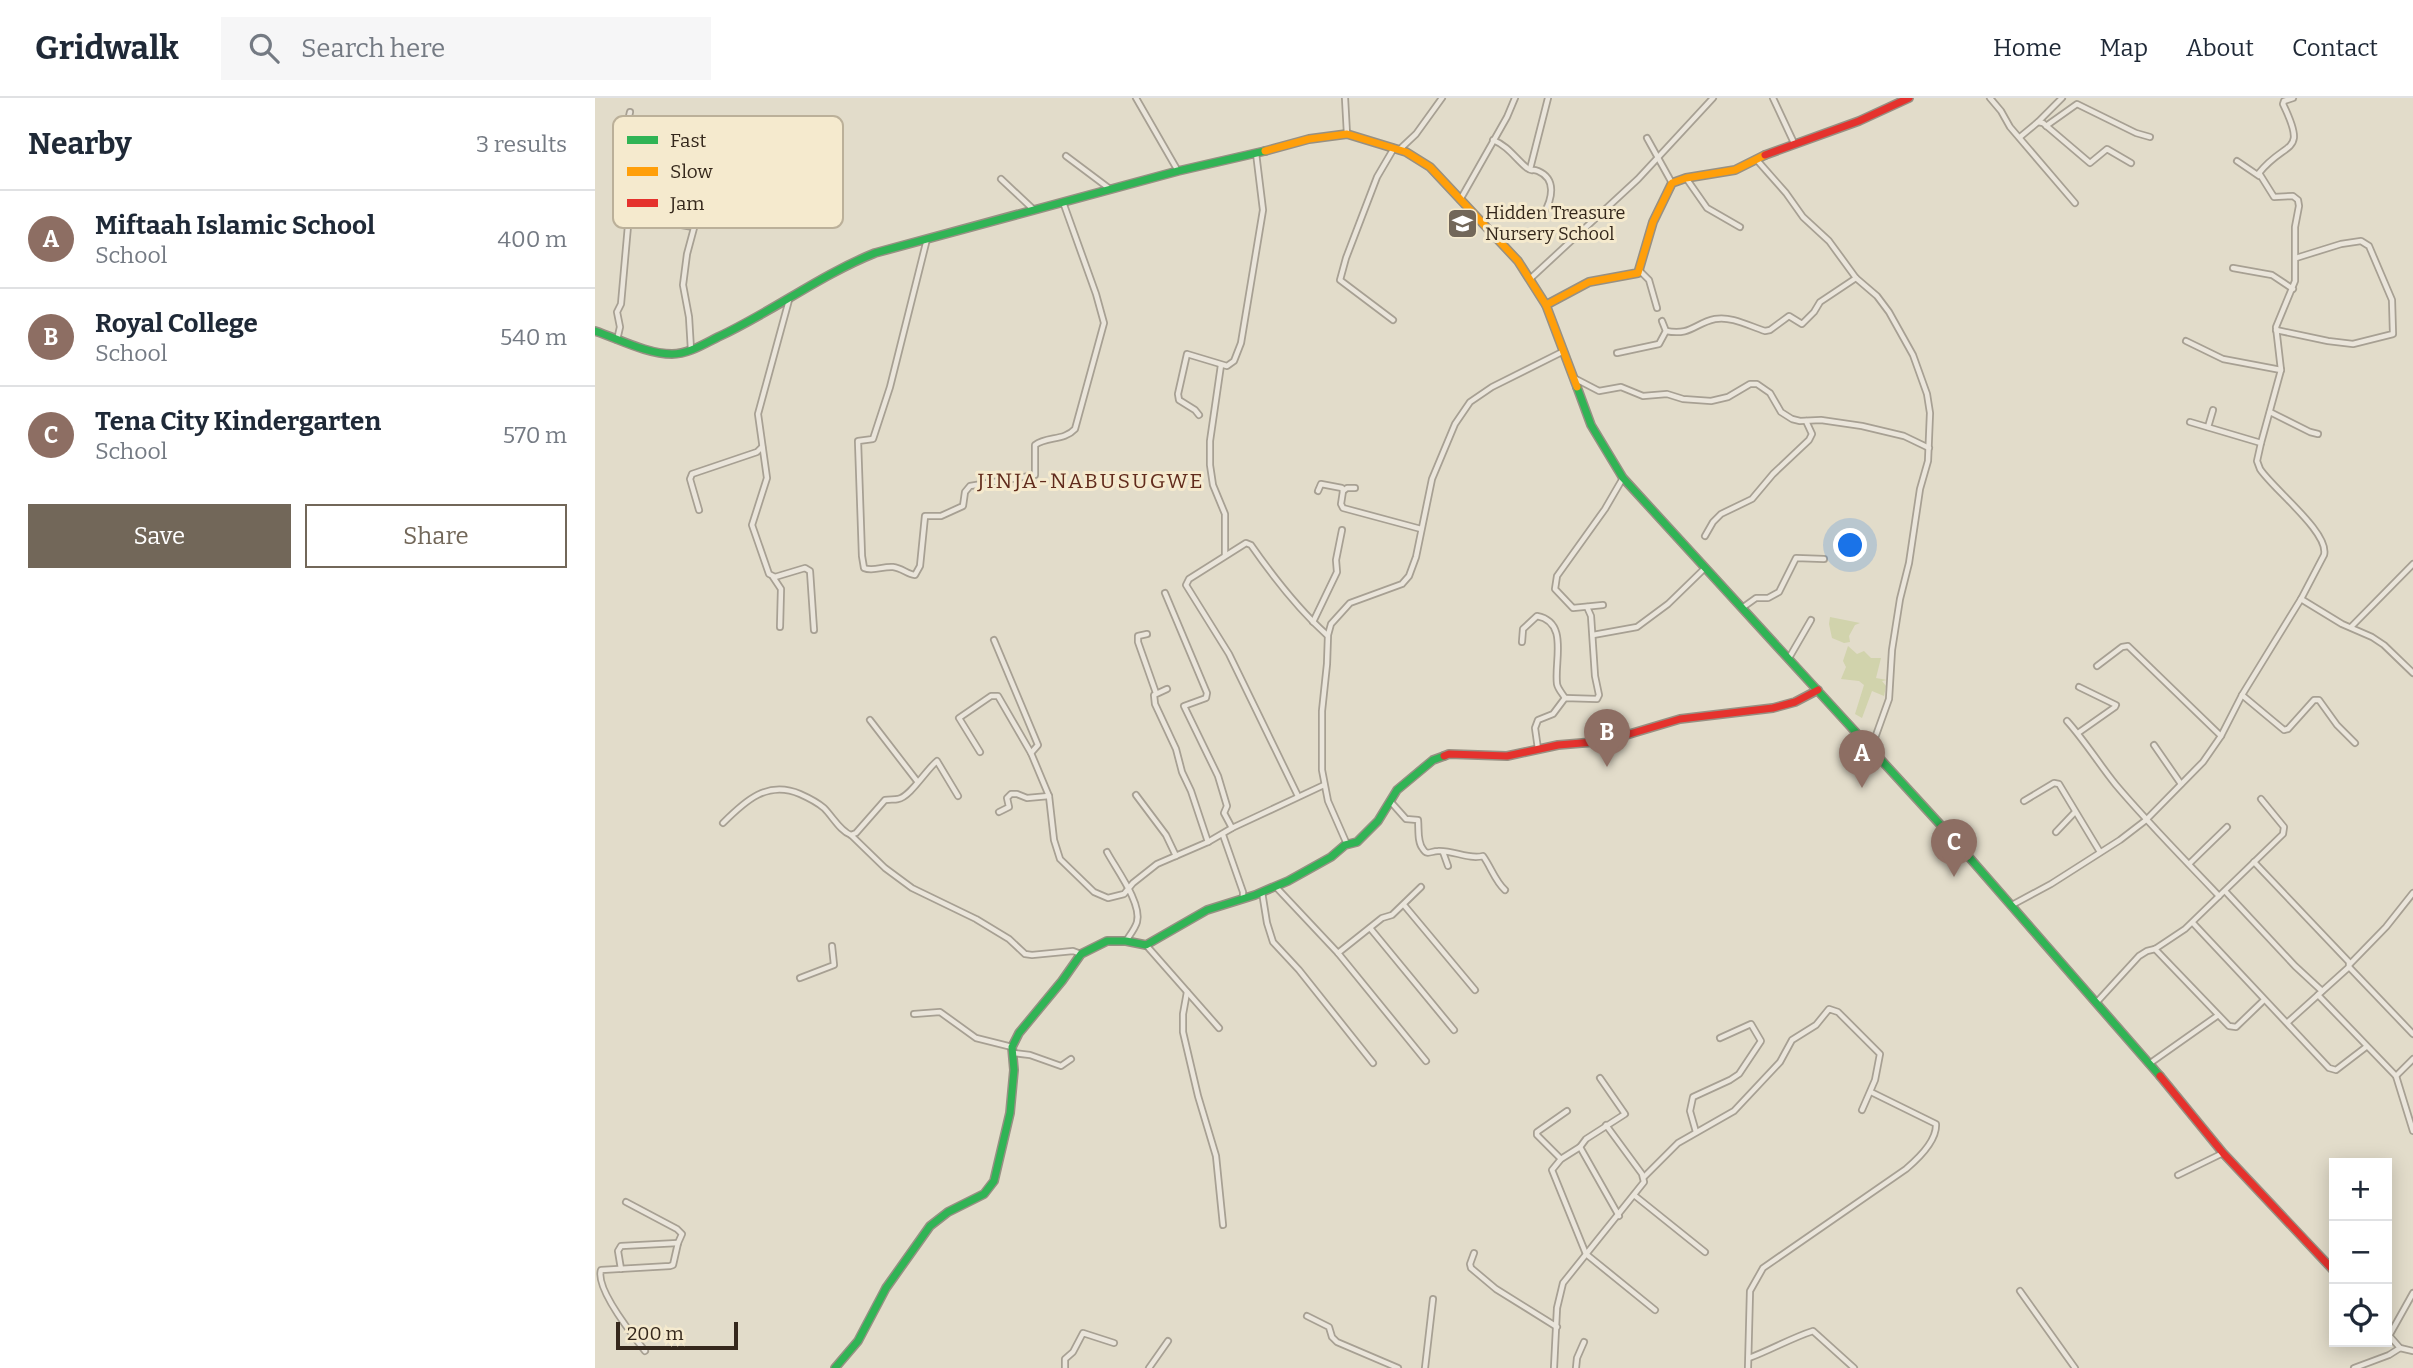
<!DOCTYPE html>
<meta charset="utf-8">
<style>
body{margin:0;font-family:Bitter,serif;background:#f6f6f7;color:#1f2937}
.controls{position:absolute;right:21px;bottom:21px;display:grid;overflow:hidden;border-radius:0px;box-shadow:0 4px 18px #0003}
.controls button{width:63px;height:63px;display:grid;place-items:center;padding:0;border:0;border-bottom:2px solid #e0e1e3;background:#fff;color:#1f2937;font:35px sans-serif}
.scale{position:absolute;left:21px;bottom:18px;width:122px;box-sizing:border-box;padding-left:7px;border:4px solid #35281c;border-top:0;font-size:19px;line-height:24px;white-space:nowrap;color:#35281c;-webkit-text-stroke:5px #f5eace;paint-order:stroke}
.you{position:absolute;left:1256px;top:448px;width:24px;height:24px;margin:-18px;border:5px solid #fff;border-radius:50%;background:#1a73e8;box-shadow:0 0 0 10px #1a73e833}
.badge{display:grid;place-items:center;width:46px;height:46px;border-radius:50%;background:#726759;color:#fff;font-size:23px;font-weight:700}
.pin{position:absolute;translate:-50% -58px;filter:drop-shadow(0 2px 4px #0008)}
.pin::after{content:'';position:absolute;top:37px;width:24px;height:21px;background:inherit;clip-path:polygon(0 0,100% 0,50% 100%)}
.list{margin:0;padding:0;list-style:none}
h2{display:flex;justify-content:space-between;align-items:center;height:91px;margin:0;padding:0 28px;font-size:30px}
h2 small{font-size:23px;font-weight:400;color:#747a83}
.list li{display:grid;grid-template-columns:46px 1fr auto;gap:21px;align-items:center;box-sizing:border-box;height:98px;padding:0 28px;border-top:2px solid #e0e1e3}
.list b{display:block;font-size:26px;white-space:nowrap}
.list p{margin:0;font-size:23px;white-space:nowrap;color:#747a83}
.list em{font-size:23px;font-style:normal;color:#747a83}
.actions{display:flex;gap:14px;padding:21px 28px}
.actions a{flex:1;padding:16px 0;border:2px solid #726759;border-radius:0px;text-align:center;font-size:24px;color:#726759}
.actions .main{background:#726759;color:#fff}
.icon{flex:none;width:38px;height:38px;fill:none;stroke:currentColor;stroke-width:2;stroke-linecap:round;stroke-linejoin:round}
.map{position:relative;flex:none;width:1818px;height:1270px;overflow:hidden}
header{display:flex;align-items:center;gap:42px;box-sizing:border-box;height:98px;padding:0 35px;background:#fff;border-bottom:2px solid #e0e1e3}
header strong{font-size:33px}
nav{display:flex;gap:38px;margin-inline-start:auto;font-size:24px}
.search{width:490px;height:63px;background:#f6f6f7;display:flex;align-items:center;gap:18px;box-sizing:border-box;padding:0 24px;border-radius:0px;color:#747a83;font-size:26px}
main{display:flex}
aside{flex:1;background:#fff}
.map>svg:first-child{display:block}
.green{fill:#d1d3ac}
.lines{fill:none;stroke-linecap:round;stroke-linejoin:round}
.street-casing{stroke:#a7a093;stroke-width:8}
.fast-casing{stroke:#979083;stroke-width:10}
.slow-casing{stroke:#979083;stroke-width:10}
.jam-casing{stroke:#979083;stroke-width:10}
.street{stroke:#eae5db;stroke-width:4.5}
.fast{stroke:#30b455;stroke-width:7}
.slow{stroke:#ff9f0a;stroke-width:7}
.jam{stroke:#e5322d;stroke-width:7}
.labels{text-anchor:middle;stroke-width:6;stroke-linejoin:round;paint-order:stroke}
.poi-label{font-size:18px;fill:#35281c;stroke:#f5eace;text-anchor:start}
.quarter-label{font-size:21px;letter-spacing:2px;fill:#612b1c;stroke:#f5eace}
.key{fill:#f5eace;stroke:#bbb099;stroke-width:2}
.key-label{font-size:19px;fill:#35281c}
</style>
<header>
<strong>Gridwalk</strong>
<div class="search"><svg class="icon" aria-label="search" viewBox="0 0 24 24"><circle cx="10" cy="10" r="6"/><path d="M15 15l6 6"/></svg>Search here</div>
<nav><a>Home</a><a>Map</a><a>About</a><a>Contact</a></nav>
</header>
<main>
<aside>
<h2>Nearby<small>3 results</small></h2>
<ul class="list">
<li><span class="badge" style="background:#8d6e63">A</span><div><b>Miftaah Islamic School</b><p>School</p></div><em>400 m</em></li>
<li><span class="badge" style="background:#8d6e63">B</span><div><b>Royal College</b><p>School</p></div><em>540 m</em></li>
<li><span class="badge" style="background:#8d6e63">C</span><div><b>Tena City Kindergarten</b><p>School</p></div><em>570 m</em></li>
</ul>
<div class="actions"><a class="main">Save</a><a>Share</a></div>
</aside>
<div class="map">
<svg width="1818" height="1270" viewBox="0 0 1818 1270">
<rect width="100%" height="100%" fill="#e2dcca"/>
<g class="green">
<polygon points="1235,519 1265,525 1260,527 1254,538 1255,544 1249,545 1237,540 1234,526"/>
<polygon points="1253,548 1262,556 1269,553 1276,560 1286,560 1281,580 1292,582 1287,583 1291,588 1289,598 1277,593 1267,620 1260,616 1269,587 1264,583 1246,581 1251,569 1248,563"/>
</g>
<g class="lines">
<defs>
<g id="street">
<polyline points="541,0 583,73"/>
<polyline points="750,0 752,36"/>
<polyline points="1178,0 1199,45"/>
<polyline points="1395,0 1406,13 1415,29 1480,105"/>
<polyline points="1443,24 1467,0"/>
<polyline points="1451,28 1482,6 1541,35 1555,39"/>
<polyline points="1425,39 1443,24 1448,25 1495,65 1512,51 1536,65"/>
<polyline points="1052,40 1077,85"/>
<path d="M 898,42 C 913,48 920,60 932,70 C 939,75 935,70 943,73 C 962,81 957,101 949,115"/>
<polyline points="804,52 821,36 847,0"/>
<polyline points="471,58 515,91"/>
<polyline points="1161,61 1191,95 1208,119 1234,143 1261,180 1282,198 1294,214 1318,257 1332,296 1335,315 1333,363 1325,391 1314,465 1305,501 1297,552 1294,601 1276,651"/>
<polyline points="1642,63 1664,78"/>
<polyline points="935,71 953,0"/>
<polyline points="1091,80 1112,110 1145,129"/>
<polyline points="406,81 439,112"/>
<polyline points="865,102 912,19 920,0"/>
<polyline points="34,118 98,129"/>
<path d="M 332,141 L 295,289 L 278,341 L 263,343 L 267,458 L 269,470 C 278,474 288,468 298,469 C 307,470 312,476 320,477 L 325,468 L 330,418 L 346,418 L 368,408 L 370,394 L 375,388 L 440,377 L 440,347 C 452,338 469,343 480,331 L 509,225 L 501,196 L 468,104"/>
<polyline points="1638,170 1677,177 1698,191"/>
<polyline points="1045,173 1054,182 1062,210"/>
<polyline points="936,180 1043,81 1118,0"/>
<polyline points="194,202 163,316 172,380 157,427 174,476 180,479 210,470 215,473 219,532"/>
<polyline points="798,222 745,182 751,160 782,79 799,50"/>
<polyline points="1681,232 1733,243 1758,246 1798,236 1797,202 1774,148 1766,143 1746,146 1701,160"/>
<path d="M 1071,233 C 1096,238 1100,225 1120,221 C 1137,218 1154,228 1170,233 L 1175,232 L 1194,218 L 1207,226 L 1219,214 L 1225,204 L 1261,180"/>
<polyline points="22,242 25,229 22,214 26,206 37,83 37,53 32,27 35,14"/>
<polyline points="1591,243 1628,261 1686,272"/>
<polyline points="96,252 94,219 88,187 92,156 103,115 115,52 118,45 164,42 175,44"/>
<polyline points="1022,255 1064,246 1071,233 1067,223"/>
<polyline points="626,267 615,343 615,367 618,387 630,416 630,457"/>
<polyline points="979,280 1004,293 1026,289 1048,298 1072,296 1088,301 1116,303 1133,299 1155,286 1162,286 1175,295 1186,314 1197,321 1205,323 1226,322 1267,328 1309,338 1334,350"/>
<polyline points="1675,314 1715,334 1723,336"/>
<polyline points="604,317 600,312 584,302 583,296 592,256 632,268 639,263 646,245 668,112 661,55"/>
<polyline points="1613,329 1618,312"/>
<path d="M 1666,345 L 1686,272 L 1681,229 L 1700,183 L 1700,129 L 1704,108 L 1703,102 L 1698,98 L 1679,99 L 1664,75 C 1691,41 1713,58 1688,6 L 1689,3 L 1698,0"/>
<polyline points="760,390 752,390 748,393 746,406 748,410 826,431"/>
<polyline points="723,393 726,386 747,390 748,393"/>
<polyline points="104,412 95,381 97,376 162,354 167,349"/>
<polyline points="1110,438 1118,424 1126,416 1157,401 1178,376 1214,342 1217,336 1211,323"/>
<polyline points="178,479 186,491 185,529"/>
<polyline points="570,495 612,595 611,600 589,608 623,678 632,708 629,715 637,730"/>
<polyline points="1706,501 1747,526 1777,539 1789,547 1818,575"/>
<polyline points="1008,507 978,510 960,491 962,478 1010,411 1028,380"/>
<polyline points="1147,510 1161,500 1173,500 1184,494 1201,460 1229,461"/>
<polyline points="718,524 742,474 741,462 747,432"/>
<polyline points="1756,529 1818,466"/>
<polyline points="552,536 543,538 543,544 561,595"/>
<polyline points="998,537 1042,529 1073,506 1110,470"/>
<polyline points="399,542 443,647 436,655 454,698 459,742 465,761 499,794 513,800 529,796 538,785 562,766 613,744 637,730 729,687"/>
<path d="M 927,544 L 928,531 L 942,518 C 974,524 959,563 962,586 C 963,591 967,595 970,600"/>
<polyline points="1194,560 1216,522"/>
<polyline points="1502,568 1527,549 1533,548 1626,638"/>
<polyline points="572,591 559,597 560,606 581,651 587,674 596,693 613,744"/>
<polyline points="1647,597 1689,632 1693,631 1719,602 1724,602 1742,627 1760,645"/>
<polyline points="275,622 322,683"/>
<path d="M 1472,623 C 1490,643 1504,666 1521,687 C 1554,726 1589,761 1624,798"/>
<polyline points="1483,635 1520,609 1521,607 1484,589"/>
<polyline points="1559,647 1586,686"/>
<polyline points="943,651 940,630 943,622 958,616 970,600 1002,601 1004,597 1000,578 996,518 992,509"/>
<polyline points="385,654 364,620 396,598 403,598 436,655"/>
<polyline points="541,697 571,737 581,758"/>
<path d="M 703,698 L 634,556 L 591,487 L 594,481 L 651,445 L 656,447 C 679,480 702,510 732,537"/>
<path d="M 795,703 L 811,721 L 823,722 C 824,731 822,744 828,751 C 832,758 836,753 843,753 C 858,752 874,762 888,758 C 896,769 900,783 910,792"/>
<polyline points="1429,703 1459,685 1464,686 1505,754"/>
<polyline points="404,714 414,709 412,700 416,696 422,696 432,700 454,698"/>
<path d="M 128,725 C 150,703 172,682 205,696 C 214,700 222,704 229,710 C 238,719 245,733 256,737 L 290,770 L 317,790 L 381,821 L 414,841 L 430,856 L 437,857 L 478,853 L 486,856"/>
<polyline points="1461,734 1480,714"/>
<path d="M 256,737 L 261,735 L 290,702 C 295,701 299,702 303,701 C 315,699 331,672 342,663 L 363,698"/>
<polyline points="628,737 648,794 648,801"/>
<polyline points="750,747 751,744 733,703 727,672 727,613 732,566 733,537 736,526 755,505 807,486 814,478 821,459 837,381 860,326 875,304 897,289 969,253"/>
<path d="M 512,754 C 521,771 547,805 542,824 C 540,831 534,838 531,843"/>
<polyline points="848,754 853,768"/>
<polyline points="1659,764 1754,864 1754,869 1818,936"/>
<polyline points="1594,766 1632,729"/>
<polyline points="681,789 743,855 831,963"/>
<polyline points="1630,793 1700,868 1727,893"/>
<polyline points="667,794 672,825 678,844 704,872 778,965"/>
<polyline points="809,807 880,892"/>
<path d="M 1417,807 L 1456,786 L 1525,742 L 1551,722 L 1608,664 L 1626,638 L 1647,597 L 1706,501 L 1729,457 C 1735,435 1678,391 1665,371 L 1662,363 L 1666,345 L 1595,324"/>
<polyline points="1598,825 1734,970 1741,972 1771,949"/>
<polyline points="775,830 859,932"/>
<polyline points="551,847 624,930"/>
<polyline points="1560,851 1634,928 1641,929 1669,902"/>
<polyline points="743,855 787,820 797,817 826,789"/>
<polyline points="1755,866 1791,829 1818,795"/>
<polyline points="205,880 239,867 237,848"/>
<polyline points="592,894 588,916 588,934 603,998 621,1058 628,1127"/>
<polyline points="1723,897 1801,978 1818,1033"/>
<polyline points="1501,905 1544,858 1552,853 1560,851 1590,831 1688,736 1689,729 1666,701"/>
<polyline points="319,916 345,914 381,940 417,949"/>
<polyline points="1693,924 1754,869"/>
<polyline points="418,955 435,957 466,968 476,961"/>
<polyline points="1554,966 1622,918"/>
<polyline points="1801,978 1818,961"/>
<polyline points="1005,980 1030,1016 991,1041 985,1049 1024,1118"/>
<polyline points="1101,1034 1095,1013 1098,999 1135,982 1144,976 1166,943 1156,926 1125,940"/>
<polyline points="985,1049 966,1061 957,1072 991,1156 1060,1212"/>
<polyline points="966,1061 942,1037 942,1034 972,1013"/>
<polyline points="1583,1077 1628,1055"/>
<polyline points="1049,1079 1083,1045 1139,1013 1185,964 1197,942 1221,927 1234,911 1243,914 1285,956 1280,982 1267,1012"/>
<polyline points="1039,1097 1110,1154"/>
<path d="M 31,1104 L 82,1131 L 87,1136 L 83,1145 L 78,1167 L 75,1168 L 6,1172 C 0,1190 38,1238 50,1253"/>
<polyline points="879,1155 875,1166 876,1170 901,1191 962,1229"/>
<polyline points="26,1171 23,1153 26,1148 83,1145"/>
<polyline points="1425,1193 1480,1270"/>
<polyline points="712,1218 734,1229 737,1239 742,1244 803,1270"/>
<polyline points="1792,1235 1805,1250 1818,1253"/>
<polyline points="1794,1238 1818,1195"/>
<path d="M 1154,1260 C 1176,1252 1196,1240 1218,1233 L 1259,1270"/>
<polyline points="470,1270 470,1261 478,1254 488,1235 519,1245"/>
<polyline points="554,1270 573,1243"/>
<polyline points="830,1270 838,1201"/>
<polyline points="959,1270 962,1210 968,1185 1049,1084 1047,1076 1011,1027"/>
<polyline points="981,1270 982,1260 989,1244"/>
<path d="M 1153,1270 L 1155,1193 L 1168,1170 L 1311,1071 C 1324,1060 1342,1043 1341,1026 L 1276,994"/>
<polyline points="1759,1270 1794,1257 1805,1250"/>
</g>
<g id="fast">
<path d="M 0,233 C 24,241 52,256 77,256 C 93,256 109,246 123,239 C 177,214 225,177 280,155 L 583,73 L 670,53"/>
<polyline points="982,289 996,327 1028,380 1353,735 1565,978"/>
<polyline points="240,1270 263,1243 291,1190 335,1128 353,1114 389,1096 399,1083 415,1015 419,972 417,949 424,935 467,883 486,856 512,843 531,843 551,847 612,812 660,797 693,783 736,759 750,747 762,744 783,723 802,692 838,662 849,658"/>
</g>
<g id="slow">
<polyline points="670,53 714,41 752,36 811,54 835,69 923,163 951,207 982,289"/>
<polyline points="951,207 994,184 1043,175 1058,124 1077,85 1091,80 1140,72 1170,57"/>
</g>
<g id="jam">
<polyline points="1170,57 1264,23 1314,0"/>
<polyline points="849,658 854,656 912,658 963,647 1011,643 1085,621 1178,610 1200,604 1223,592"/>
<polyline points="1565,978 1628,1055 1739,1173"/>
</g>
</defs>
<use href="#street" class="street-casing"/>
<use href="#fast" class="fast-casing"/>
<use href="#slow" class="slow-casing"/>
<use href="#jam" class="jam-casing"/>
<use href="#street" class="street"/>
<use href="#fast" class="fast"/>
<use href="#slow" class="slow"/>
<use href="#jam" class="jam"/>
</g>
<defs>
<symbol id="school-square" viewBox="-11 -11 22 22"><rect x="-9" y="-9" width="18" height="18" rx="4" fill="#726759" stroke="#f5eace"/><path d="M0-5L7-2L0 1L-7-2ZM-4 1L0 2.5L4 1V4Q0 6-4 4Z" fill="#fff"/></symbol>
</defs>
<g fill-rule="evenodd">
<use href="#school-square" x="850" y="108" width="35" height="35"/>
</g>
<g class="labels">
<g class="poi-label">
<text x="890" y="121">Hidden Treasure<tspan x="890" dy="21">Nursery School</tspan></text>
</g>
<g class="quarter-label">
<text x="496" y="390">JINJA-NABUSUGWE</text>
</g>
</g>
<rect x="18" y="18" width="230" height="112" rx="10" class="key"/>
<rect x="32" y="38" width="31" height="8" fill="#30b455"/>
<rect x="32" y="69" width="31" height="9" fill="#ff9f0a"/>
<rect x="32" y="101" width="31" height="8" fill="#e5322d"/>
<g class="key-label">
<text x="75" y="49">Fast</text>
<text x="75" y="80">Slow</text>
<text x="75" y="112">Jam</text>
</g>
</svg>
<div class="controls">
<button>+</button>
<button>−</button>
<button><svg class="icon" aria-label="locate" viewBox="0 0 24 24"><circle cx="12" cy="12" r="6"/><path d="M12 2v4M12 18v4M2 12h4M18 12h4"/></svg></button>
</div>
<div class="scale">200 m</div>
<div class="you"></div>
<div class="pin badge" style="left:1267px;top:690px;background:#8d6e63">A</div>
<div class="pin badge" style="left:1012px;top:669px;background:#8d6e63">B</div>
<div class="pin badge" style="left:1359px;top:779px;background:#8d6e63">C</div>
</div>
</main>
